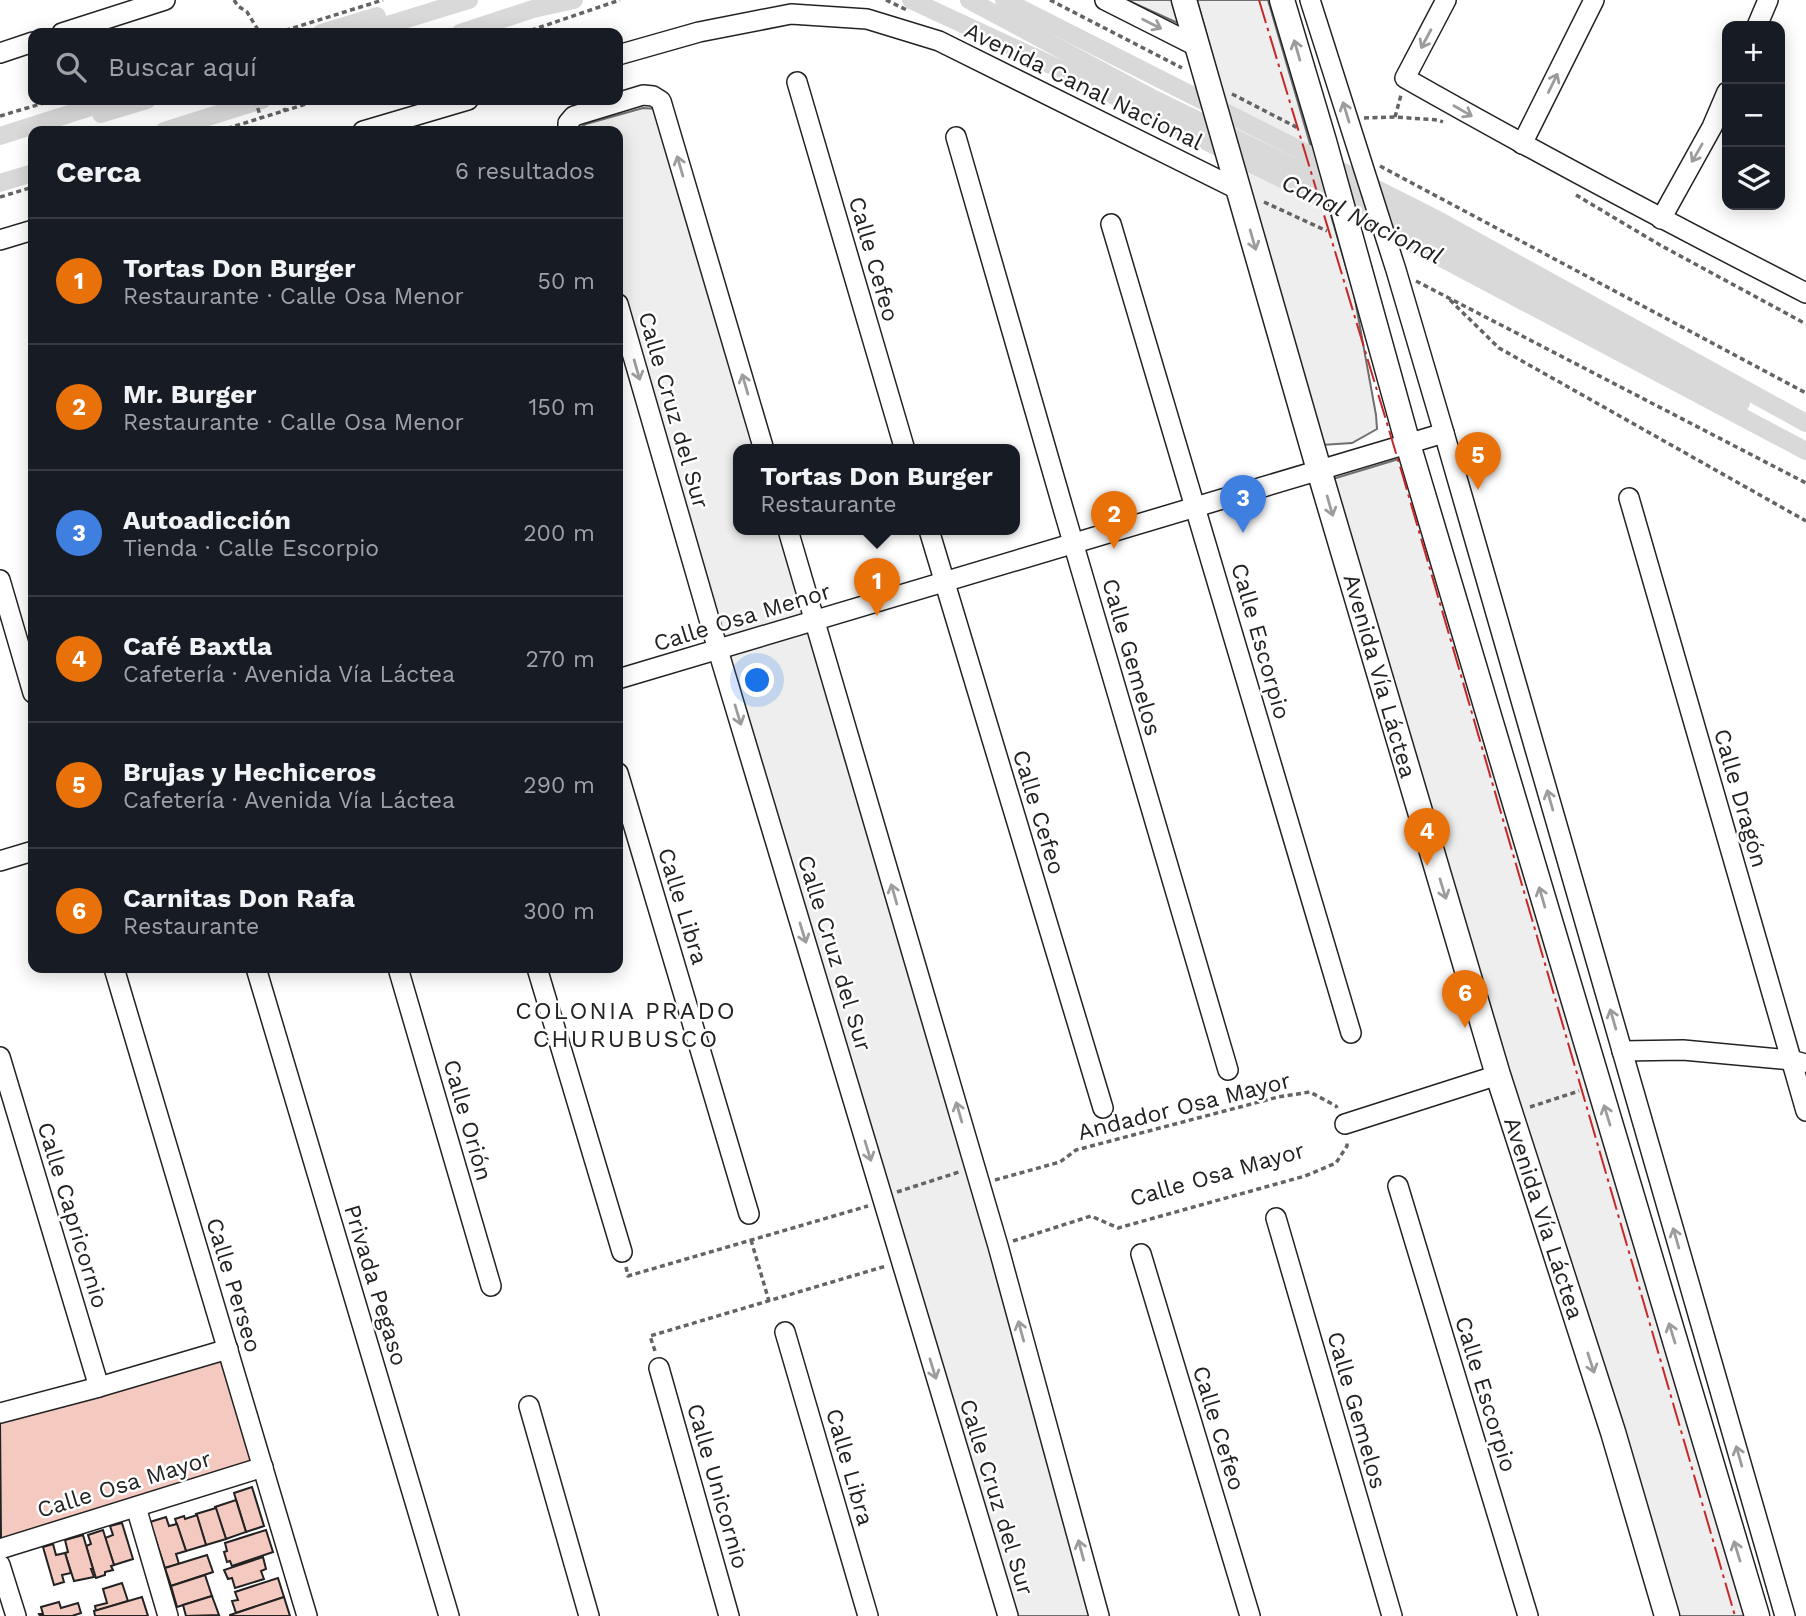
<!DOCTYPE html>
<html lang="es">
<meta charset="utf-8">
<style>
body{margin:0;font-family:"Work Sans",sans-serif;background:#20242c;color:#f1f3f6}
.controls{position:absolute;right:21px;top:21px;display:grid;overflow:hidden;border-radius:14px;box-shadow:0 4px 18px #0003}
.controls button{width:63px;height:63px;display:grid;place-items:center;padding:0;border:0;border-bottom:2px solid #363941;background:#171b24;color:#f1f3f6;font:35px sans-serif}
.you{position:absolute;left:758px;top:681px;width:24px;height:24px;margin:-18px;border:5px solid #fff;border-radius:50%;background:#1a73e8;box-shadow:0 0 0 10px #1a73e833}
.badge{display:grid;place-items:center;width:46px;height:46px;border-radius:50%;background:#1a73e8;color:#fff;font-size:23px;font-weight:700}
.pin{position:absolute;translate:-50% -58px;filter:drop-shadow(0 2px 4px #0008)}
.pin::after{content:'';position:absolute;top:37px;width:24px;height:21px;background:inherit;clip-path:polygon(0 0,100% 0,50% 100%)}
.popup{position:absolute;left:733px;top:444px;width:287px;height:91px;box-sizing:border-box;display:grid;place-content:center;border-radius:14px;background:#171b24;filter:drop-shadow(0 2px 5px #0005);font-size:23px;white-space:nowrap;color:#9ea1a6}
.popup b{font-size:26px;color:#f1f3f6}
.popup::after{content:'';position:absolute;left:50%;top:100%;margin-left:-14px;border:14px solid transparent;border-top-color:#171b24}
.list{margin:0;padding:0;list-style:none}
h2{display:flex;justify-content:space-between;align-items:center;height:91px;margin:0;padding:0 28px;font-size:30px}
h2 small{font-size:23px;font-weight:400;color:#9ea1a6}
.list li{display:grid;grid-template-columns:46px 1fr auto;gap:21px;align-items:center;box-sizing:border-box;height:126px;padding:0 28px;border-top:2px solid #363941}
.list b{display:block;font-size:26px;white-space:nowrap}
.list p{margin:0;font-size:23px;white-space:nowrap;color:#9ea1a6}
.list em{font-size:23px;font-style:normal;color:#9ea1a6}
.icon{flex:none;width:38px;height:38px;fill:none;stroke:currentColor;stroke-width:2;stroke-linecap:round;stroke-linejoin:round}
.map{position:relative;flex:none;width:1806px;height:1616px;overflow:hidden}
.search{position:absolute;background:#171b24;box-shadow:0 4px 18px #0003;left:28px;top:28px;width:595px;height:77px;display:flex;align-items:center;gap:18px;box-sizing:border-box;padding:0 24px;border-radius:14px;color:#9ea1a6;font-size:26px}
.panel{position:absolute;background:#171b24;box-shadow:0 4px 18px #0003;left:28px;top:126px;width:595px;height:847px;border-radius:14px}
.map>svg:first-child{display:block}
.green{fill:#eee;stroke:#6f6f6f;stroke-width:2}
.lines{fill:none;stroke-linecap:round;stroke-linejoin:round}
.canal{stroke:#d9d9d9;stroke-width:18}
.building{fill:#f3c9c0;stroke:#222;stroke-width:2}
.minor-casing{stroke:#222;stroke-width:22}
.major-casing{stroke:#222;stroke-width:27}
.path{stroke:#646464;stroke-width:3.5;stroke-dasharray:5 3.5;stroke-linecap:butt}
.minor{stroke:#fff;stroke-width:19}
.major{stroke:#fff;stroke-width:24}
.power{stroke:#c62828;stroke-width:2;stroke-dasharray:24 5 3.5 5;stroke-linecap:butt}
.oneway{stroke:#9c9c9c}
.labels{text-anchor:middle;stroke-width:5;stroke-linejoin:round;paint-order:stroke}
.street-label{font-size:23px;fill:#222;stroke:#fff}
.water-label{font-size:24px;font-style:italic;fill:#222;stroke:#fff}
.neighbourhood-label{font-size:24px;letter-spacing:2px;fill:#222;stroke:#fff}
</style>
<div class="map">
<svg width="1806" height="1616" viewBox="0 0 1806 1616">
<rect width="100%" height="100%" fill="#fff"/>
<g class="green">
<polygon points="1127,0 1173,0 1180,24"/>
<polygon points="1197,0 1268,0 1354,294 1376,415 1377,429 1352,443 1322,445"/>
<polygon points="643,108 657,109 759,450 739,450 739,530 783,530 819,645 1093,1616 1014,1616 885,1193 618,283 618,131 575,131 586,124"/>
<polygon points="1402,458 1745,1616 1673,1616 1326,481"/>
</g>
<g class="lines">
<g class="canal">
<polyline points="911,0 1064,71 1434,254 1806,451"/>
<polyline points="969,0 1150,97 1396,217 1741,403"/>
<polyline points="1004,0 1434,218 1806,423"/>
<polyline points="321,33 377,16"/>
<polyline points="361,33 469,0"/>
<polyline points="460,33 533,9 574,0"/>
<polyline points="101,114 147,100"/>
<polyline points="164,131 262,100"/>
<polyline points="0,136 113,100"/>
<polyline points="0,183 33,173"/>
</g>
</g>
<g class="building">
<polygon points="222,1360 254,1461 1,1539 0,1420"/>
<polygon points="252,1487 264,1526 246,1532 234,1493"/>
<polygon points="236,1500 246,1532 226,1539 215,1507"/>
<polygon points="216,1508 226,1539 206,1545 196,1514"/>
<polygon points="197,1515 206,1545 186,1551 175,1519 184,1516 185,1519"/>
<polygon points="166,1517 169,1526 177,1524 186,1551 176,1554 179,1564 165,1568 150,1522"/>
<polygon points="122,1523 133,1559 114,1565 105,1538 113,1535 110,1526"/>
<polygon points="103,1530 114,1565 111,1566 113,1570 105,1572 105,1575 96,1578 86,1546 91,1544 88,1535"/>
<polygon points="266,1530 273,1552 232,1566 230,1561 227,1562 224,1552 227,1551 225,1543"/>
<polygon points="83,1535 93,1569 91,1569 94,1577 74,1581 65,1553 68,1552 65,1540"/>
<polygon points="53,1544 56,1555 65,1553 71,1573 62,1575 64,1582 54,1585 43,1547"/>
<polygon points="207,1555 213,1572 171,1586 165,1568"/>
<polygon points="263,1557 266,1569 261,1571 264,1579 235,1588 232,1578 228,1579 224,1570"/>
<polygon points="205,1575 212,1596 177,1607 171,1586"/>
<polygon points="278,1578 284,1597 236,1613 232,1601 238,1600 235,1592"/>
<polygon points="122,1583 128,1601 96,1611 95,1606 107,1603 103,1589"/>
<polygon points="212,1596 219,1615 186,1616 183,1605"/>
<polygon points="142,1597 148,1616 95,1616 94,1611"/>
<polygon points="284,1597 290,1616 230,1616 230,1615"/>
<polygon points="59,1602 61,1608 78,1603 81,1613 72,1616 40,1616 39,1614 43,1614 41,1607"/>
</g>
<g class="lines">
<defs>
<g id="minor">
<polyline points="1105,0 1198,47"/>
<polyline points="1310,0 1396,270 1444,433 1785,1616"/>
<path d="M 1446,0 L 1405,78 C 1537,153 1671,224 1806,293"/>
<polyline points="1757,26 1768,0"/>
<polyline points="62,33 165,0"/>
<polyline points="0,53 33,42"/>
<polyline points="618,55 699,32 791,14 867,19 939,41 1239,190"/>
<polyline points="797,82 905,450"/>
<polyline points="363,131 468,100"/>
<polyline points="568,131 568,123 574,116 643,95 653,96 661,101 764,450"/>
<polyline points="956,137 1065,515 1228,1070"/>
<polyline points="1522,144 1594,0"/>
<polyline points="1661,219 1712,127 1727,92"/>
<polyline points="1111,224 1351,1033"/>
<polyline points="0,240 33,230"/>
<polyline points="618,304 718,650 1008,1616"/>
<polyline points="1629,498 1806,1111"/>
<polyline points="788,530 998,1246 1099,1616"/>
<polyline points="929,530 1103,1108"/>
<polyline points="0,580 33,693"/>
<polyline points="618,679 1444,433"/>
<polyline points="618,773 749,1214"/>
<polyline points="0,861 33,851"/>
<polyline points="114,968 307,1616"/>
<polyline points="256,968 449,1616"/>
<polyline points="398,968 491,1286"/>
<polyline points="537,968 622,1252"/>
<polyline points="1622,1051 1683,1050 1791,1060 1802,1063"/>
<polyline points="0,1057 99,1387"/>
<polyline points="1345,1124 1498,1075"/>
<polyline points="1398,1186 1528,1616"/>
<polyline points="1276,1218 1392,1616"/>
<polyline points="1141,1254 1250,1616"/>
<polyline points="785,1332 868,1616"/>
<polyline points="659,1368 729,1616"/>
<polyline points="529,1406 589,1616"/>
<polyline points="0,1413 99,1387 228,1349"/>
<polyline points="136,1507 168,1616"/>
<polyline points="0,1549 263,1467"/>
<polyline points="0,1565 16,1616"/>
</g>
<g id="major">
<polyline points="1184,0 1319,470 1498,1075 1613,1432 1667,1616"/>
<polyline points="1282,0 1324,141 1408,444 1757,1616"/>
</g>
</defs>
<use href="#minor" class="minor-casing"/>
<use href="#major" class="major-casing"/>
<g class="path">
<polyline points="234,0 238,6 247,12 260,33"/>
<polyline points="886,0 909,11"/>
<polyline points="1050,0 1182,68"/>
<polyline points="277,33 383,0"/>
<polyline points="523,33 620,0"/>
<polyline points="1232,94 1300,129"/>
<polyline points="255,100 261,118"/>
<polyline points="281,100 285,111"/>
<polyline points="0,116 54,100"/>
<polyline points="1395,117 1401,95"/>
<polyline points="1364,118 1395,117 1438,120 1443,122"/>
<polyline points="219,131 319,100"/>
<polyline points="1380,166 1806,393"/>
<polyline points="1576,195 1660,245 1806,324"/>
<polyline points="0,197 33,187"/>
<polyline points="1264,202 1327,231"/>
<polyline points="1416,281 1806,483"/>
<polyline points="1450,300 1499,348 1806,521"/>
<polyline points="1530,1107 1579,1091"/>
<polyline points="995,1180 1060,1162 1076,1150 1278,1097 1310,1092 1336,1106 1337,1108"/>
<polyline points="897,1192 959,1172"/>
<polyline points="751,1240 769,1301"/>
<polyline points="1013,1241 1091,1216 1118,1228 1305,1176 1336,1163 1347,1146 1347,1142"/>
<polyline points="626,1267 628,1276 868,1206"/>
<polyline points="655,1351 650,1336 886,1266"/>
</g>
<use href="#minor" class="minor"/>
<use href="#major" class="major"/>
<polyline class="power" points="1259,0 1402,473 1735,1616"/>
</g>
<defs><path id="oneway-shaft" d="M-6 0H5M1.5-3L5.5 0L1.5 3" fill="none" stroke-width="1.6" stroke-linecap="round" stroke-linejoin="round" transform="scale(1.75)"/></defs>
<g class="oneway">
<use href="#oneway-shaft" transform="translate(1152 24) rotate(27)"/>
<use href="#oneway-shaft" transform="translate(1426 39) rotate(118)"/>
<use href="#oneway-shaft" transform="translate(1297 50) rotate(-106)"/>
<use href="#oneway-shaft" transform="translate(1553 83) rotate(-64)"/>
<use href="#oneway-shaft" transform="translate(1463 111) rotate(30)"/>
<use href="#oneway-shaft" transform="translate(1346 112) rotate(-107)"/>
<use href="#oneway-shaft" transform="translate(1697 153) rotate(120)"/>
<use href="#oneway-shaft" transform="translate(680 166) rotate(-106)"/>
<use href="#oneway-shaft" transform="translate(1253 240) rotate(74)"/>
<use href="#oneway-shaft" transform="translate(637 370) rotate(74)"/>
<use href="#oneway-shaft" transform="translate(745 384) rotate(-106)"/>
<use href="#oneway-shaft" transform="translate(1330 506) rotate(74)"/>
<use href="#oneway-shaft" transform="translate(738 715) rotate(73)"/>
<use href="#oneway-shaft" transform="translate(1550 800) rotate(-106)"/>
<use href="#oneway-shaft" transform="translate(1443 889) rotate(73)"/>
<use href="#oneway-shaft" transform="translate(894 894) rotate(-106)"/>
<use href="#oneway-shaft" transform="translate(1542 897) rotate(-106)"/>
<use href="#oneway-shaft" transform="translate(803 933) rotate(73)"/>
<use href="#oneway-shaft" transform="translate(1613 1019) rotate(-106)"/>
<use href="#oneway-shaft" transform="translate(959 1112) rotate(-106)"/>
<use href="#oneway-shaft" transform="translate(1607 1115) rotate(-107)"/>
<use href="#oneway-shaft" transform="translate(868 1151) rotate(73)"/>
<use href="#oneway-shaft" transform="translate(1676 1238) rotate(-106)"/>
<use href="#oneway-shaft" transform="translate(1021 1331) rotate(-105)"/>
<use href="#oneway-shaft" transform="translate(1672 1333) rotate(-107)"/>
<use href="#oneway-shaft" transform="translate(1591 1363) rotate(72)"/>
<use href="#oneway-shaft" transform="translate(933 1369) rotate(73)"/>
<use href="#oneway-shaft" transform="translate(1739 1456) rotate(-106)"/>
<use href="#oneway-shaft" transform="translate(1081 1550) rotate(-105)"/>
<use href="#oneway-shaft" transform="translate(1737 1551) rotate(-107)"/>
</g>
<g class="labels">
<g class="street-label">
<text transform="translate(1084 86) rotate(26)" y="8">Avenida Canal Nacional</text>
<text transform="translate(874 259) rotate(74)" y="8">Calle Cefeo</text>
<text transform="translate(674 410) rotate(74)" y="8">Calle Cruz del Sur</text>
<text transform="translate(742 617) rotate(-17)" y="8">Calle Osa Menor</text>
<text transform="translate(1261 641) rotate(74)" y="8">Calle Escorpio</text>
<text transform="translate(1132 657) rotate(74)" y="8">Calle Gemelos</text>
<text transform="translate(1380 676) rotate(74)" y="8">Avenida Vía Láctea</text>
<text transform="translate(1741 798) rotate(74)" y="8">Calle Dragón</text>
<text transform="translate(1039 812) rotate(73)" y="8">Calle Cefeo</text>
<text transform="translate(683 906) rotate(73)" y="8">Calle Libra</text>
<text transform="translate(835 953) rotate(73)" y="8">Calle Cruz del Sur</text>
<text transform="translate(1184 1106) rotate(-14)" y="8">Andador Osa Mayor</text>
<text transform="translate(468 1120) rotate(74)" y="8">Calle Orión</text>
<text transform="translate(1217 1174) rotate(-16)" y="8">Calle Osa Mayor</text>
<text transform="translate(73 1215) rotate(73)" y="8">Calle Capricornio</text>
<text transform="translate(1544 1218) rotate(72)" y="8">Avenida Vía Láctea</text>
<text transform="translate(234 1285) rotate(73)" y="8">Calle Perseo</text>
<text transform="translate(376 1285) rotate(73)" y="8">Privada Pegaso</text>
<text transform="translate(1486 1394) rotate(73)" y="8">Calle Escorpio</text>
<text transform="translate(1357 1410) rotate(74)" y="8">Calle Gemelos</text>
<text transform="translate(1219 1428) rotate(73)" y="8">Calle Cefeo</text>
<text transform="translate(850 1467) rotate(74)" y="8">Calle Libra</text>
<text transform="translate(124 1484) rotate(-17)" y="8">Calle Osa Mayor</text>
<text transform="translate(718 1486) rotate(74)" y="8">Calle Unicornio</text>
<text transform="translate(997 1497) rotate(73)" y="8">Calle Cruz del Sur</text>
</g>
<g class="water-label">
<text transform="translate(1362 219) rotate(26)" y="8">Canal Nacional</text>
</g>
<g class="neighbourhood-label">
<text x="626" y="1019">COLONIA PRADO<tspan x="626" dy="28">CHURUBUSCO</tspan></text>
</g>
</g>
</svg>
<div class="controls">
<button>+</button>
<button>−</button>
<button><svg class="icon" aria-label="layers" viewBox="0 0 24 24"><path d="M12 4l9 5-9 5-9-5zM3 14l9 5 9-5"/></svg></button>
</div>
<div class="you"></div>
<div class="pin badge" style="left:877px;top:616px;background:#e8710a">1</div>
<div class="popup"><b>Tortas Don Burger</b>Restaurante</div>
<div class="pin badge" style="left:1114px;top:549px;background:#e8710a">2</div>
<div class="pin badge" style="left:1243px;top:533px;background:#3f7fe0">3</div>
<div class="pin badge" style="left:1427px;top:866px;background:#e8710a">4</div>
<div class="pin badge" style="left:1478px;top:490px;background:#e8710a">5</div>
<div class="pin badge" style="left:1465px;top:1028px;background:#e8710a">6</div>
<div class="search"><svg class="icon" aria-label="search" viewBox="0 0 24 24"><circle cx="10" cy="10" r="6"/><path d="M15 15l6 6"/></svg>Buscar aquí</div>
<section class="panel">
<h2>Cerca<small>6 resultados</small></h2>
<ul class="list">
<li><span class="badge" style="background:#e8710a">1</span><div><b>Tortas Don Burger</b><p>Restaurante · Calle Osa Menor</p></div><em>50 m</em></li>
<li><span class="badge" style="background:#e8710a">2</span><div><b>Mr. Burger</b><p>Restaurante · Calle Osa Menor</p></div><em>150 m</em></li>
<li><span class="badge" style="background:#3f7fe0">3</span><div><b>Autoadicción</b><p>Tienda · Calle Escorpio</p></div><em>200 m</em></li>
<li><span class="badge" style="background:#e8710a">4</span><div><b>Café Baxtla</b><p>Cafetería · Avenida Vía Láctea</p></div><em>270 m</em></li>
<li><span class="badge" style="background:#e8710a">5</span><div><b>Brujas y Hechiceros</b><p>Cafetería · Avenida Vía Láctea</p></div><em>290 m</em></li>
<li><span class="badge" style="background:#e8710a">6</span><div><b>Carnitas Don Rafa</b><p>Restaurante</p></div><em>300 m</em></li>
</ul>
</section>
</div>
